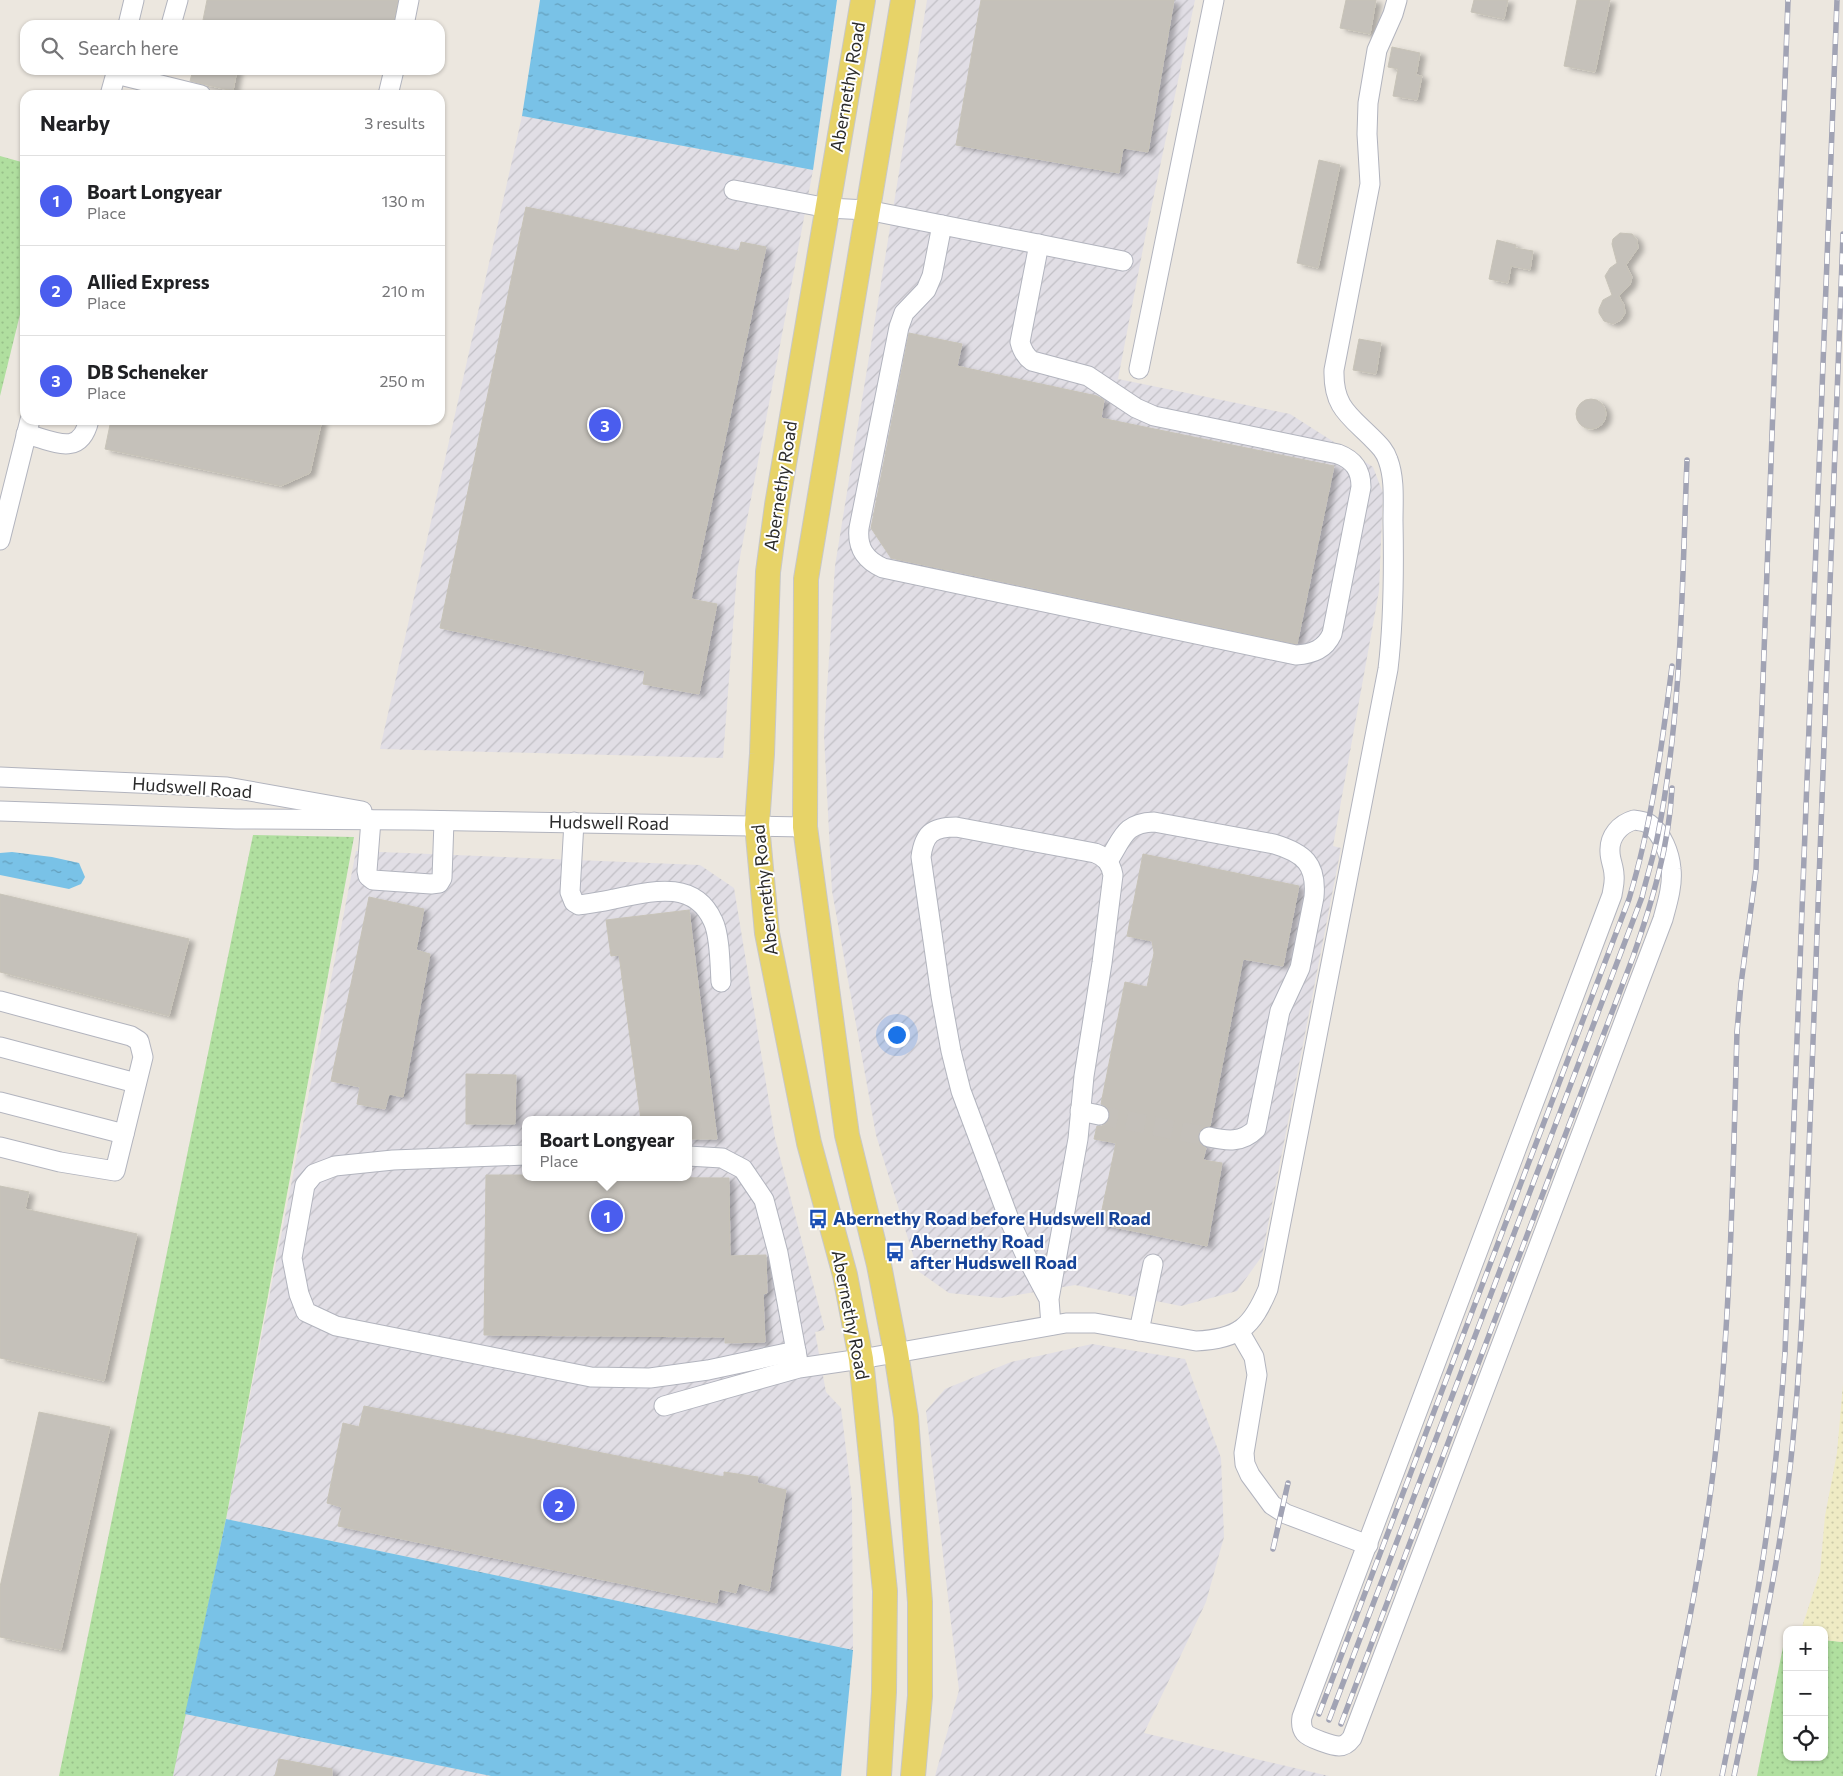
<!DOCTYPE html>
<meta charset="utf-8">
<style>
body{margin:0;font-family:Commissioner,sans-serif;background:#f6f6f6;color:#202124}
.controls{position:absolute;right:15px;bottom:15px;display:grid;overflow:hidden;border-radius:10px;box-shadow:0 1px 4px #0004}
.controls button{width:45px;height:45px;display:grid;place-items:center;padding:0;border:0;border-bottom:1px solid #e0e0e0;background:#fff;color:#202124;font:25px sans-serif}
.you{position:absolute;left:896px;top:1034px;width:18px;height:18px;margin:-12px;border:4px solid #fff;border-radius:50%;background:#1a73e8;box-shadow:0 0 0 8px #1a73e833}
.badge{display:grid;place-items:center;width:32px;height:32px;border-radius:50%;background:#4a5dee;color:#fff;font-size:16px;font-weight:700}
.pin{position:absolute;translate:-50% -50%;border:2px solid #fff;box-shadow:0 1px 5px #0006}
.popup{position:absolute;left:522px;top:1116px;width:170px;height:65px;box-sizing:border-box;display:grid;place-content:center;border-radius:10px;background:#fff;filter:drop-shadow(0 1px 4px #0005);font-size:16px;white-space:nowrap;color:#757577}
.popup b{font-size:19px;color:#202124}
.popup::after{content:'';position:absolute;left:50%;top:100%;margin-left:-10px;border:10px solid transparent;border-top-color:#fff}
.list{margin:0;padding:0;list-style:none}
h2{display:flex;justify-content:space-between;align-items:center;height:65px;margin:0;padding:0 20px;font-size:21px}
h2 small{font-size:16px;font-weight:400;color:#757577}
.list li{display:grid;grid-template-columns:32px 1fr auto;gap:15px;align-items:center;box-sizing:border-box;height:90px;padding:0 20px;border-top:1px solid #e0e0e0}
.list b{display:block;font-size:19px;white-space:nowrap}
.list p{margin:0;font-size:16px;white-space:nowrap;color:#757577}
.list em{font-size:16px;font-style:normal;color:#757577}
.icon{flex:none;width:28px;height:28px;fill:none;stroke:currentColor;stroke-width:2;stroke-linecap:round;stroke-linejoin:round}
.map{position:relative;flex:none;width:1843px;height:1776px;overflow:hidden}
.search{position:absolute;background:#fff;box-shadow:0 1px 4px #0004;left:20px;top:20px;width:425px;height:55px;display:flex;align-items:center;gap:12px;box-sizing:border-box;padding:0 18px;border-radius:15px;color:#757577;font-size:19px}
.panel{position:absolute;background:#fff;box-shadow:0 1px 4px #0004;left:20px;top:90px;width:425px;height:335px;border-radius:15px}
.map>svg:first-child{display:block}
.industrial{fill:url(#industrial-furrows);fill-rule:evenodd}
.green{fill:url(#green-dots)}
.sand{fill:url(#sand-dots)}
.water{fill:url(#water-ripples)}
.building{fill:#c5c1ba;stroke:#c7c3b8;filter:url(#shadow)}
.lines{fill:none;stroke-linecap:round;stroke-linejoin:round}
.minor-tunnel{stroke:#c5c1bb;stroke-width:19;stroke-dasharray:19 9;stroke-linecap:butt}
.minor-casing{stroke:#b2b4be;stroke-width:21}
.major-casing{stroke:#c8c8c8;stroke-width:26}
.minor{stroke:#fff;stroke-width:19}
.major{stroke:#e7d368;stroke-width:24}
.rail-casing{stroke:#a1a3b4;stroke-width:5.5}
.rail{stroke:#fff;stroke-width:4;stroke-dasharray:11;stroke-linecap:butt}
.labels{text-anchor:middle;stroke-width:4;stroke-linejoin:round;paint-order:stroke}
.street-label{font-size:18px;fill:#2b2b2b;stroke:#fff}
.transit-label{font-size:18px;font-weight:bold;fill:#164399;stroke:#fff;text-anchor:start}
</style>
<div class="map">
<svg width="1843" height="1776" viewBox="0 0 1843 1776">
<defs>
<pattern id="industrial-furrows" width="10" height="10" patternUnits="userSpaceOnUse" patternTransform="scale(1.25)"><rect width="10" height="10" fill="#e1dee5"/><path d="M-1 1l2-2M0 10L10 0M9 11l2-2" fill="none" stroke="#c1bfc5"/></pattern>
<pattern id="green-dots" width="8" height="8" patternUnits="userSpaceOnUse" patternTransform="scale(1.25)"><rect width="8" height="8" fill="#b0df9f"/><path d="M2 2h.1M6 6h.1" fill="none" stroke="#98c089" stroke-width="1.8" stroke-linecap="round"/></pattern>
<pattern id="sand-dots" width="8" height="8" patternUnits="userSpaceOnUse" patternTransform="scale(1.25)"><rect width="8" height="8" fill="#efebc4"/><path d="M2 2h.1M6 6h.1" fill="none" stroke="#cdcaa9" stroke-width="1.8" stroke-linecap="round"/></pattern>
<pattern id="water-ripples" width="26" height="14" patternUnits="userSpaceOnUse" patternTransform="scale(1.25)"><rect width="26" height="14" fill="#79c2e7"/><path d="M2 4q2-2 4 0t4 0M15 11q2-2 4 0t4 0" fill="none" stroke="#639ebb"/></pattern>
<filter id="shadow"><feDropShadow dx="5.5" dy="3" stdDeviation="2.5" flood-color="#0004"/></filter>
</defs>
<rect width="100%" height="100%" fill="#ece7df"/>
<g class="industrial">
<polygon points="927,0 1195,0 1146,233 1118,379 1290,414 1373,467 1383,493 1379,591 1333,846 1341,848 1262,1256 1237,1291 1181,1306 1075,1285 1000,1298 949,1293 918,1271 876,1135 832,891 824,735 835,566"/>
<polygon points="522,116 813,170 737,573 723,758 380,749"/>
<path d="M 356,851 L 700,865 L 734,888 L 775,1138 L 825,1330 L 815,1332 L 826,1392 L 841,1408 L 852,1499 L 853,1650 L 226,1519 ZM 526,1120 L 688,1120 L 688,1177 L 526,1177 Z"/>
<polygon points="1092,1344 1185,1359 1221,1458 1224,1537 1206,1602 1144,1733 1329,1776 935,1776 959,1690 926,1411 945,1389 1011,1362"/>
<polygon points="185,1714 491,1776 172,1776"/>
</g>
<g class="green">
<polygon points="0,156 25,163 25,294 0,396"/>
<polygon points="253,835 354,837 226,1519 173,1776 59,1776"/>
<polygon points="1785,1637 1787,1637 1787,1757 1824,1757 1824,1640 1843,1642 1843,1776 1757,1776"/>
</g>
<polygon class="sand" points="1843,1384 1843,1642 1824,1640 1824,1630 1801,1630 1820,1572 1825,1516 1837,1453"/>
<g class="water">
<polygon points="540,0 837,0 813,170 522,116"/>
<polygon points="12,852 52,857 79,863 85,877 81,884 69,889 0,875 0,853"/>
<polygon points="226,1519 853,1650 841,1776 491,1776 185,1714"/>
</g>
<g class="building">
<polygon points="207,0 398,0 393,25 202,25"/>
<polygon points="981,0 1174,0 1148,152 1123,148 1119,173 956,145"/>
<polygon points="1346,0 1376,0 1370,34 1340,28"/>
<polygon points="1474,0 1508,0 1504,19 1471,12"/>
<polygon points="1577,0 1610,0 1595,72 1564,66"/>
<polygon points="1392,47 1420,53 1416,75 1422,76 1417,100 1393,96 1398,69 1388,67"/>
<polygon points="193,70 237,70 233,91 190,81"/>
<polygon points="1319,160 1340,165 1318,268 1297,263"/>
<polygon points="526,207 739,251 741,242 766,247 691,599 717,604 699,694 643,684 645,671 440,628"/>
<polygon points="1620,233 1632,234 1637,240 1638,248 1626,265 1632,277 1630,285 1619,296 1624,305 1625,313 1621,320 1613,324 1604,321 1599,313 1599,309 1603,300 1612,295 1605,276 1610,268 1617,263 1612,244 1613,239"/>
<polygon points="1497,240 1516,245 1515,248 1533,251 1530,270 1511,266 1508,283 1489,279"/>
<polygon points="909,333 962,344 957,366 1097,396 1104,400 1101,418 1334,466 1297,644 891,558 871,528"/>
<polygon points="1359,339 1381,343 1376,374 1353,370"/>
<circle cx="1591" cy="414" r="15"/>
<polygon points="111,420 322,420 310,473 281,486 105,449"/>
<polygon points="1143,854 1299,886 1283,966 1243,959 1210,1126 1201,1129 1198,1134 1199,1141 1206,1148 1203,1160 1222,1163 1207,1246 1099,1224 1116,1143 1094,1139 1097,1126 1102,1126 1107,1123 1110,1117 1107,1107 1101,1104 1125,982 1147,987 1154,953 1152,941 1127,936"/>
<polygon points="0,894 189,939 169,1016 0,972"/>
<polygon points="369,897 424,909 416,950 430,954 403,1097 389,1094 385,1109 357,1104 360,1087 331,1081"/>
<polygon points="689,910 717,1139 688,1139 688,1120 641,1120 619,955 611,956 606,920"/>
<polygon points="466,1074 516,1075 515,1124 466,1124"/>
<polygon points="486,1175 526,1175 526,1177 729,1178 730,1256 766,1255 767,1293 763,1294 765,1342 725,1343 725,1337 484,1335"/>
<polygon points="0,1186 29,1192 25,1209 137,1234 104,1381 0,1358"/>
<polygon points="364,1406 724,1477 724,1472 758,1477 757,1483 786,1490 769,1591 739,1583 736,1593 719,1589 717,1603 338,1526 342,1507 327,1503 343,1423 359,1427"/>
<polygon points="39,1412 110,1427 61,1650 0,1637 0,1587"/>
<polygon points="279,1759 332,1769 332,1776 275,1776"/>
</g>
<g class="lines">
<polyline class="minor-tunnel" points="1099,1115 1209,1137"/>
<defs>
<g id="minor">
<polyline points="128,25 134,0"/>
<polyline points="171,25 178,0"/>
<polyline points="404,25 409,0"/>
<polyline points="116,74 201,95"/>
<polyline points="110,95 117,70"/>
<polyline points="388,95 394,70"/>
<polyline points="734,190 828,208 867,210 1123,261"/>
<path d="M 942,225 L 932,276 L 926,290 L 904,313 L 899,327 L 859,528 C 857,548 865,560 883,568 L 1296,655 C 1313,654 1325,649 1332,634 L 1361,487 C 1361,470 1354,460 1338,454 L 1154,416 L 1136,408 L 1088,376 L 1032,361 C 1025,356 1022,350 1020,342 L 1039,244"/>
<polyline points="1139,369 1214,0"/>
<path d="M 26,434 C 54,441 80,458 89,420"/>
<polyline points="0,540 30,420"/>
<polyline points="0,777 227,787 362,811"/>
<polyline points="0,811 236,819 413,820 805,827"/>
<polyline points="371,820 367,871 368,876 373,880 431,884 439,883 442,878 444,821"/>
<path d="M 1634,820 C 1639,821 1645,821 1649,824 C 1662,833 1670,854 1671,869 C 1673,885 1667,904 1663,919 L 1352,1738 C 1349,1742 1345,1746 1339,1746 C 1333,1746 1309,1738 1305,1733 C 1301,1728 1301,1723 1302,1717 L 1612,895 C 1613,888 1615,882 1614,875 C 1614,867 1610,860 1610,852 C 1609,836 1620,824 1634,820 Z"/>
<path d="M 574,822 L 570,892 L 574,902 L 579,905 C 591,903 602,902 614,899 C 649,892 694,878 713,921 C 720,935 720,966 721,982"/>
<path d="M 1108,861 C 1123,838 1124,823 1154,822 L 1274,844 C 1304,853 1317,864 1314,897 L 1300,968 L 1280,1011 L 1256,1129 C 1242,1143 1227,1141 1209,1137"/>
<polyline points="0,1001 131,1036 139,1041 143,1057 115,1171 60,1162 0,1147"/>
<polyline points="0,1047 136,1083"/>
<polyline points="0,1102 124,1134"/>
<polyline points="1080,1111 1099,1115"/>
<polyline points="526,1155 393,1160 335,1166 314,1174 305,1185 292,1258 299,1294 306,1312 336,1326 591,1377 650,1378 708,1370 796,1351"/>
<polyline points="688,1156 722,1158 743,1169 764,1200 778,1253 798,1362"/>
<path d="M 1049,1299 L 1025,1254 L 1009,1219 L 961,1091 L 951,1051 L 941,996 L 921,857 C 924,834 932,827 956,827 L 1095,853 C 1106,857 1111,864 1113,875 L 1102,963 L 1084,1076 L 1078,1139 L 1049,1299 L 1051,1325"/>
<polyline points="1139,1331 1153,1264"/>
<polyline points="1239,1331 1254,1357 1257,1375 1244,1453 1245,1464 1250,1475 1272,1505 1286,1514 1368,1545"/>
<path d="M 664,1406 L 799,1368 L 861,1359 L 1066,1323 L 1095,1323 L 1196,1341 C 1239,1339 1252,1327 1268,1289 L 1388,669 C 1394,619 1394,571 1393,521 C 1393,501 1395,479 1388,460 C 1385,451 1380,446 1373,439 C 1349,415 1333,407 1334,370 L 1370,184 L 1367,134 L 1368,103 L 1377,50 L 1393,14 L 1397,0"/>
</g>
<g id="major">
<polyline points="863,0 777,505 768,572 762,754 757,825 767,933 809,1143 845,1275 861,1359 885,1591 884,1692 879,1776"/>
<polyline points="903,0 806,579 805,827 847,1135 879,1265 896,1353 906,1417 920,1602 920,1696 913,1776"/>
</g>
</defs>
<use href="#minor" class="minor-casing"/>
<use href="#major" class="major-casing"/>
<use href="#minor" class="minor"/>
<use href="#major" class="major"/>
<defs>
<g id="rail">
<polyline points="1273,1549 1288,1483"/>
<path d="M 1319,1714 L 1629,899 C 1652,823 1662,745 1672,666"/>
<path d="M 1329,1720 L 1642,897 C 1647,876 1654,855 1658,834 C 1682,712 1682,585 1687,460"/>
<path d="M 1341,1724 L 1633,957 C 1652,902 1669,847 1672,788"/>
<path d="M 1658,1776 C 1680,1667 1704,1558 1716,1448 C 1731,1310 1733,1171 1737,1032 L 1741,984 L 1756,870 L 1788,0"/>
<path d="M 1722,1776 C 1733,1721 1744,1667 1754,1612 C 1770,1526 1779,1439 1785,1352 L 1837,0"/>
<path d="M 1734,1776 C 1755,1671 1779,1566 1791,1459 C 1800,1374 1804,1288 1807,1203 L 1843,234"/>
</g>
</defs>
<use href="#rail" class="rail-casing"/>
<use href="#rail" class="rail"/>
</g>
<defs>
<symbol id="bus-bare" viewBox="-9 -9 18 18"><path d="M-5-6H5V4H4V6H2V4H-2V6H-4V4H-5ZM-3.5-4V0h7V-4ZM-3.5 1.2v1.5H-2V1.2ZM2 1.2v1.5H3.5V1.2Z" fill="#1a4fb4" stroke="#fff" stroke-width="2.5" paint-order="stroke"/></symbol>
</defs>
<g fill-rule="evenodd">
<use href="#bus-bare" x="804" y="1205" width="28" height="28"/>
<use href="#bus-bare" x="881" y="1238" width="28" height="28"/>
</g>
<g class="labels">
<g class="street-label">
<text transform="translate(848 87) rotate(-80)" y="6">Abernethy Road</text>
<text transform="translate(781 486) rotate(-81)" y="6">Abernethy Road</text>
<text transform="translate(192 788) rotate(4)" y="6">Hudswell Road</text>
<text transform="translate(609 823) rotate(1)" y="6">Hudswell Road</text>
<text transform="translate(765 890) rotate(-96)" y="6">Abernethy Road</text>
<text transform="translate(850 1315) rotate(79)" y="6">Abernethy Road</text>
</g>
<g class="transit-label">
<text x="833" y="1225">Abernethy Road before Hudswell Road</text>
<text x="910" y="1248">Abernethy Road<tspan x="910" dy="21">after Hudswell Road</tspan></text>
</g>
</g>
</svg>
<div class="controls">
<button>+</button>
<button>−</button>
<button><svg class="icon" aria-label="locate" viewBox="0 0 24 24"><circle cx="12" cy="12" r="6"/><path d="M12 2v4M12 18v4M2 12h4M18 12h4"/></svg></button>
</div>
<div class="you"></div>
<div class="pin badge" style="left:607px;top:1216px">1</div>
<div class="popup"><b>Boart Longyear</b>Place</div>
<div class="pin badge" style="left:559px;top:1505px">2</div>
<div class="pin badge" style="left:605px;top:425px">3</div>
<div class="search"><svg class="icon" aria-label="search" viewBox="0 0 24 24"><circle cx="10" cy="10" r="6"/><path d="M15 15l6 6"/></svg>Search here</div>
<section class="panel">
<h2>Nearby<small>3 results</small></h2>
<ul class="list">
<li><span class="badge">1</span><div><b>Boart Longyear</b><p>Place</p></div><em>130 m</em></li>
<li><span class="badge">2</span><div><b>Allied Express</b><p>Place</p></div><em>210 m</em></li>
<li><span class="badge">3</span><div><b>DB Scheneker</b><p>Place</p></div><em>250 m</em></li>
</ul>
</section>
</div>
